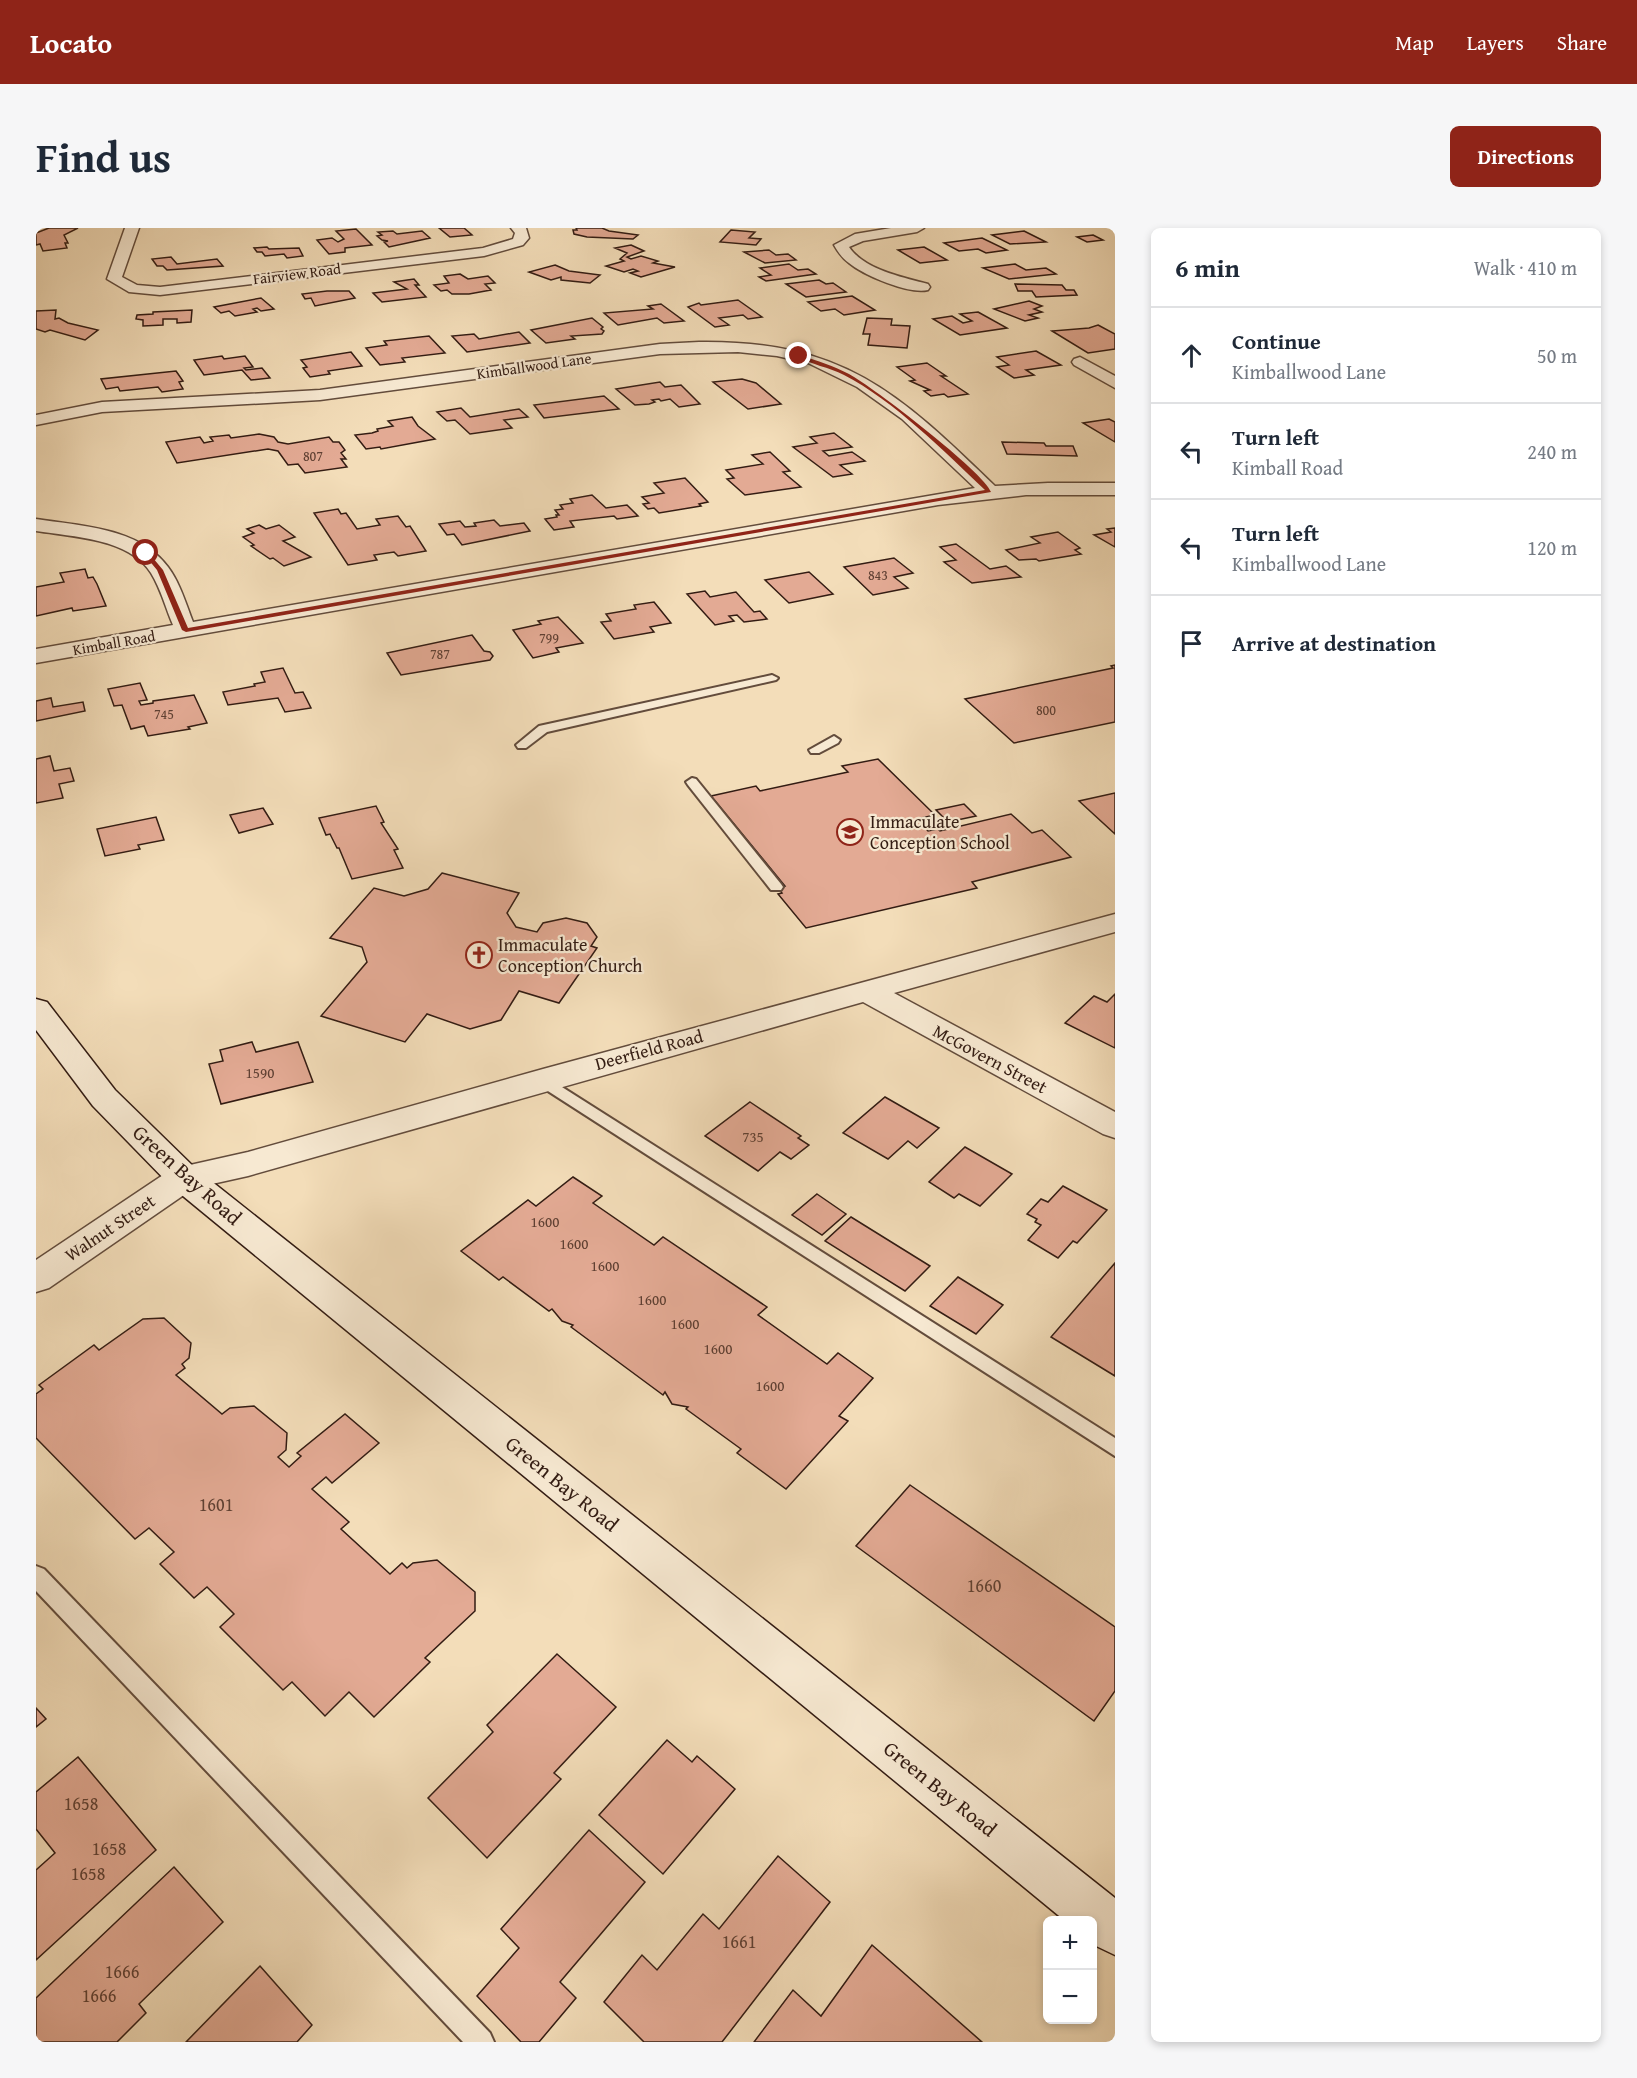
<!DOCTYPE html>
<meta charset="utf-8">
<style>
body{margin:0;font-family:"Gentium Book Plus",serif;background:#f6f6f7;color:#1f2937}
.controls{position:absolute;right:18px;bottom:18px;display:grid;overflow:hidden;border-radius:9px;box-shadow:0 3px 9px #0003}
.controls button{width:54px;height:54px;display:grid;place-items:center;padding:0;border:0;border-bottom:2px solid #e0e1e3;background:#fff;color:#1f2937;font:30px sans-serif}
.stop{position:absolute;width:18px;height:18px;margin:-14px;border:4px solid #8f2418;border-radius:50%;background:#fff}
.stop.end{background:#8f2418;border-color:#fff;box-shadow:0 2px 6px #0008}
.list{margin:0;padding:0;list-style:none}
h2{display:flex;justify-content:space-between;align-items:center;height:78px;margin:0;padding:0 24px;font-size:26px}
h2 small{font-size:20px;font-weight:400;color:#747a83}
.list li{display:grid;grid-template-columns:39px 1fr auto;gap:18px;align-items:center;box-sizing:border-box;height:96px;padding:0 24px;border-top:2px solid #e0e1e3}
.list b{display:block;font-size:22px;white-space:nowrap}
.list p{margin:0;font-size:20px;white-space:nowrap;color:#747a83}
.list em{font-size:20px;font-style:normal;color:#747a83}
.icon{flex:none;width:33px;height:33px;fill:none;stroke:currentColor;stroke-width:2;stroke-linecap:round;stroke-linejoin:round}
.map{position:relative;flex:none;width:1079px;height:1814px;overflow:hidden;border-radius:9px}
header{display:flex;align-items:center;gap:36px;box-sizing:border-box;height:84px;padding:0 30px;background:#8f2418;color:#fff}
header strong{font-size:28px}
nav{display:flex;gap:33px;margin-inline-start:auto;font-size:21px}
.intro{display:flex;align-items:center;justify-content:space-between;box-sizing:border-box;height:144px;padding:0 36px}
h1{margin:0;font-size:42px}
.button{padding:15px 27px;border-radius:9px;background:#8f2418;color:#fff;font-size:21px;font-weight:700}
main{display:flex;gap:36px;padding:0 36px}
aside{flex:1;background:#fff;border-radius:9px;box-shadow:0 3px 9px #0003}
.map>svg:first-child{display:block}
.building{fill:#e3aa94;stroke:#331c13;stroke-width:1.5}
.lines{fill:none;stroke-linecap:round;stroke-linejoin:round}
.lane-casing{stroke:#634c3c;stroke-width:4}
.street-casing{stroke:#634c3c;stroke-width:3}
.secondary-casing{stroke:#331c13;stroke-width:3}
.lane{fill:#f7e9d2;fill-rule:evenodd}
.street{fill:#f7e9d2;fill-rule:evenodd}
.secondary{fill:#f7e9d2;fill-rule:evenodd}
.route{fill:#8f2418}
.labels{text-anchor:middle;stroke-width:4.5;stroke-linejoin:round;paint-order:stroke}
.far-number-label{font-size:14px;fill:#5f4033}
.far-street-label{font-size:15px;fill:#331c13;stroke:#f7e9d2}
.number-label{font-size:15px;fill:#5f4033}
.poi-label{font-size:18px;fill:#331c13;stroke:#f7e9d2;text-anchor:start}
.street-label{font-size:18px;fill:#331c13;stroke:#f7e9d2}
.near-number-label{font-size:18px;fill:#5f4033}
.near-street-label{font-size:21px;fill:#331c13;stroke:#f7e9d2}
</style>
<header>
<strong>Locato</strong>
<nav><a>Map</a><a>Layers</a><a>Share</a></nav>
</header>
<div class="intro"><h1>Find us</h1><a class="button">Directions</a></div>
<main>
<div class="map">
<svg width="1079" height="1814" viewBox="0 0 1079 1814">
<rect width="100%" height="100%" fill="#f3ddb9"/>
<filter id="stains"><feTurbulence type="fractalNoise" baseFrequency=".00333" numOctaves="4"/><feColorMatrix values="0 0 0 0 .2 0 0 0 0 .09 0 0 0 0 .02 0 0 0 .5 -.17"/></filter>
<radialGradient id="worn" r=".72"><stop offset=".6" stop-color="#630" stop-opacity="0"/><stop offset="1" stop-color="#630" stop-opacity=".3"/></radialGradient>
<g class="building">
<polygon points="13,0 42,0 28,7 32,15 29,15 31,20 7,23 4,16 0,17 0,5"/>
<polygon points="403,0 428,0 436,7 414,9"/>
<polygon points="540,0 566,0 573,3 602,7 597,11 551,9 538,6 537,2 541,2"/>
<polygon points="320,1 336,17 309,20 309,24 293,26 281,12 296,10 302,14 308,11 300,3"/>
<polygon points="695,2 719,4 713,10 725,11 720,17 684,14"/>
<polygon points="357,3 361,6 386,3 394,10 353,19 348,14 352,13 346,12 341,8 346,7 342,4"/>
<polygon points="988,3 1010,14 974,16 956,7"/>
<polygon points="1057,7 1067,12 1051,14 1041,9"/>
<polygon points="946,10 971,22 950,25 942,21 923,23 908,15"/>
<polygon points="595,17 608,23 591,29 595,31 605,28 622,33 617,35 639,39 605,49 594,45 602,43 597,41 588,44 570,38 588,33 584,31 591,25 579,20"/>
<polygon points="231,19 233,21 263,20 267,28 251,30 248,26 229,28 226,24 221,24 218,20"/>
<polygon points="888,19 911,32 884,35 862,22"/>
<polygon points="733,22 740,27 752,26 760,32 729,35 708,24"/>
<polygon points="135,29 141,36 181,31 187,38 131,42 127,38 121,38 116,31"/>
<polygon points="753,36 762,42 772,41 780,46 730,53 723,49 735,47 724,40"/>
<polygon points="979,36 990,42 1010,40 1020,46 973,51 947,40"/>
<polygon points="519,37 533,43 564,47 554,55 525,52 525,49 515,52 493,44"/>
<polygon points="424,46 432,51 452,48 459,55 449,56 455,62 433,66 416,66 411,62 405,63 398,57 413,55 408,48"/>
<polygon points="378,51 383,57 379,57 390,69 346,74 337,65 371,61 358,54"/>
<polygon points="783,52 790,56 797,55 810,64 770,69 750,56"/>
<polygon points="979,56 1026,57 1030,62 1038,62 1041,67 1000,69 996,63 982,63"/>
<polygon points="291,63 313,63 319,70 279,78 275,70 269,71 266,66"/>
<polygon points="816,68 839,82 808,87 799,81 785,83 772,74"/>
<polygon points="225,70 238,81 225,83 221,80 217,81 221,84 199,88 193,83 185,85 178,79"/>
<polygon points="702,72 726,89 712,91 707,87 683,90 693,97 679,99 652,79 663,75 665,77"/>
<polygon points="993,73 1006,78 998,81 1006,84 993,87 1002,90 989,93 958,81"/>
<polygon points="625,76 648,93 628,95 621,90 582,97 568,85 617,81 612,78"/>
<polygon points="20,82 19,91 23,90 32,95 62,102 49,112 14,102 9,104 0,101 0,83"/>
<polygon points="156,82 155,94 141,95 141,91 127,91 127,97 107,98 107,92 100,91 101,87 117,86 117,84"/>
<polygon points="942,84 971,100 924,107 897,91 916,88 927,95 936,93 924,86"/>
<polygon points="556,90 567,99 565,101 568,103 566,106 535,108 539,111 510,115 495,102"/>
<polygon points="831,90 856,91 855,97 874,98 871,120 832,117 834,106 827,106"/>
<polygon points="1062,97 1079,106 1079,121 1052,125 1016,103 1053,100"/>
<polygon points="483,104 494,115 431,124 416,108 438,106 443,111"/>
<polygon points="393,108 409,125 366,130 369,134 344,137 330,120 351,117 348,113"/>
<polygon points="1000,123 1025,137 990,142 998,147 978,150 961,139 973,137 961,129"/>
<polygon points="315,124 326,138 292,143 294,146 274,149 267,140 271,139 265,132"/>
<polygon points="186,128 188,131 209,128 217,139 208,140 210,142 226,140 234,150 215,152 206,142 168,147 158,132"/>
<polygon points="891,135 910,148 905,148 932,166 912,169 908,166 895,168 888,163 894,162 874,153 879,152 861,139"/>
<polygon points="140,143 147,153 143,154 147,161 126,164 122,159 84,163 82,159 70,161 65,151"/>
<polygon points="706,151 720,155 745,176 712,181 677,154"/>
<polygon points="624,154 629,159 645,157 664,176 643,179 634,171 625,173 623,171 616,172 619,174 613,176 599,177 580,161"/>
<polygon points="568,168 583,181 508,190 498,177"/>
<polygon points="425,180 434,189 483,181 492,189 468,192 476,200 434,206 419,192 411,193 401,184"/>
<polygon points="376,189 382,198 399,211 345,221 344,219 330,221 319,207 336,205 342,203 341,201 357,198 352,193"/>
<polygon points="1073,191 1079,194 1079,214 1047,195"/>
<polygon points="798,205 816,219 787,223 793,228 816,224 829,233 804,237 816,246 797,249 757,219 781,215 774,209"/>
<polygon points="223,206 238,209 242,214 252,216 293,209 297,214 303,214 309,222 305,225 310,231 305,231 311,239 269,245 262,236 252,237 242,223 232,221 141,235 130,214 164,209 168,215 177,213 174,209 193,207 195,210"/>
<polygon points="966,214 1008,215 1010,218 1037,218 1041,228 971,226"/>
<polygon points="734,224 754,243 747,244 765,259 709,267 691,251 698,250 690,242 727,236 716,227"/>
<polygon points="649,250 672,274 663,276 665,278 623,285 618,280 612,281 607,276 613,275 606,269 628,265 618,255"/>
<polygon points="556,267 570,280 591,277 602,288 581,291 578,288 534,293 538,299 518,302 509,291 521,289 520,287 523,287 519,282 527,281 524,277 537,275 534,271"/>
<polygon points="302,281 305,286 310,285 321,301 344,297 340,291 362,288 370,299 374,298 390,323 362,328 358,324 338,327 341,332 312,337 278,285"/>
<polygon points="458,292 464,298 488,295 494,303 426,317 418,306 411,307 403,296 424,293 429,299 440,298 438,295"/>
<polygon points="223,297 230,301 243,297 259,309 247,313 275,329 248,338 237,330 234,331 215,318 218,317 207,309 218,305 211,301"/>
<polygon points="1079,300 1079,319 1058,307 1075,304 1071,301"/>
<polygon points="1022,304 1044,320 1039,322 1045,326 1003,333 1000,331 983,332 970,322 1004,315 995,309"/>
<polygon points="920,316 954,341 970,338 985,349 936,355 908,334 920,332 904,319"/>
<polygon points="858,330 877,345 858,349 872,360 837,367 808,339"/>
<polygon points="49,341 52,350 57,349 61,356 70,378 37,383 36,380 0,388 0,359 28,354 24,345"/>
<polygon points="773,344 797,366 753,375 729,352"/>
<polygon points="669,363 674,369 700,364 718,384 724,383 731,391 708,394 701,387 693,388 698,393 679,397 651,366"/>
<polygon points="618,374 635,395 614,399 618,404 578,411 565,394 575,393 570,386 600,381 598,377"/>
<polygon points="522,389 547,415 520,420 523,424 497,430 477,402 505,396 502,393"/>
<polygon points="436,407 448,423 454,424 457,428 454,432 365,447 351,425"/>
<polygon points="1079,437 1079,494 978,515 929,471 1077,440 1075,438"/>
<polygon points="247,440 259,465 267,464 275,480 249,484 242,470 192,477 187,464 219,458 218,456 229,454 225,444"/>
<polygon points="104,455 111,472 103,473 105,477 117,475 117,473 158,467 171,495 152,499 154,501 112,508 108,498 95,501 86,477 78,478 72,461"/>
<polygon points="15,470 17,479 47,474 49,483 0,493 0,473"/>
<polygon points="14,528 18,543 34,540 38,553 23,556 27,570 0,575 0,531"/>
<polygon points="842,531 899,587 881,591 892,603 902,601 904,603 975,586 996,605 1006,602 1035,629 936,654 941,660 770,700 742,666 746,665 742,660 749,658 675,568 720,558 724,563 812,544 806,538"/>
<polygon points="1079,565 1079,606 1043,573"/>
<polygon points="928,576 940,588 912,594 900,582"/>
<polygon points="340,578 348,594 345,595 362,621 358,622 367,640 316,651 303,620 301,620 294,606 290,607 283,590"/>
<polygon points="227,580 237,596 203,605 194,587"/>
<polygon points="120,589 128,612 102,617 104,621 69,628 61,601"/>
<polygon points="406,645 483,665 471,685 480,699 501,704 507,695 530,690 551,695 561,709 555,718 561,720 523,775 483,763 465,792 434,801 391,786 369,814 285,788 331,734 326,719 294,710 338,660 368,668 392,661"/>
<polygon points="1079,766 1079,820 1029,795 1058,768 1071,774"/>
<polygon points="216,814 220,824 262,814 277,854 185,876 173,836 187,833 184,822"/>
<polygon points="849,869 903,900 881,920 872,913 852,931 807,905"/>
<polygon points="714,874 765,908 762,910 773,917 755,931 744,924 722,943 669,908"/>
<polygon points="929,919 976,946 944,978 923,966 918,970 893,954"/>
<polygon points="537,949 566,968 557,975 618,1017 627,1009 731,1079 722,1087 791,1136 802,1125 837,1150 803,1188 812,1193 750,1261 701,1225 705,1221 650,1181 652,1179 636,1176 629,1164 627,1167 535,1099 537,1097 526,1093 516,1081 513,1083 467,1049 463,1052 425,1023 492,972 500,978"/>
<polygon points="1027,958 1071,982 1041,1015 1037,1013 1022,1030 992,1012 1005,997 999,994 1001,991 991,986 1005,971 1012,974"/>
<polygon points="781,966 810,986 786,1007 756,987"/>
<polygon points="815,989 894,1038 869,1063 789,1013"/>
<polygon points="1079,1035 1079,1148 1015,1109"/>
<polygon points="922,1049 967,1077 940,1106 894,1078"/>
<polygon points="128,1090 155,1115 153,1130 146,1136 149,1140 140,1147 186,1186 194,1180 218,1178 251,1205 250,1222 242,1229 253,1239 265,1228 261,1225 309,1186 343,1215 296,1255 290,1249 276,1261 313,1294 305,1301 354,1346 366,1335 371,1340 377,1335 401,1332 439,1364 439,1383 389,1430 394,1434 338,1489 313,1464 289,1488 256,1454 247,1462 184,1399 198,1386 171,1359 158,1370 124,1336 138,1324 113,1300 99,1311 0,1210 0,1166 7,1161 3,1157 58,1117 63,1122 107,1091"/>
<polygon points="874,1257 1079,1399 1079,1463 1058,1493 820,1318"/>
<polygon points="521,1426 580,1479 518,1545 525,1551 451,1630 392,1570 457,1504 451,1497"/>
<polygon points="0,1480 10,1491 0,1499"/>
<polygon points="631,1512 656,1534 661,1528 699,1561 627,1646 563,1587"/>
<polygon points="42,1529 120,1622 0,1732 0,1642 19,1625 0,1601 0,1564"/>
<polygon points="553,1602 609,1654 524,1754 540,1770 503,1814 485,1814 441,1768 483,1720 465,1701"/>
<polygon points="742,1628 794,1674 686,1814 608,1814 568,1774 606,1727 621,1742 667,1686 683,1701"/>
<polygon points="138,1639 187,1694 103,1776 110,1785 81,1814 0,1814 0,1770"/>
<polygon points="836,1717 946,1814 718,1814 757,1762 785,1788"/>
<polygon points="224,1738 276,1797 261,1814 150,1814"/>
</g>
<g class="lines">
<defs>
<g id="lane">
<polygon points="736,447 742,450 740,452 511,504 490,520 482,520 480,517 503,498"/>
<polygon points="798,508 804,512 802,515 783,525 775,525 773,522"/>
<polygon points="656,550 660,551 745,656 747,659 745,662 735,662 652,557 650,554"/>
<polygon points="507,847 1079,1210 1079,1228 501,856 499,852 501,848"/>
<polygon points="0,1338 8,1341 454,1805 458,1814 427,1814 0,1363"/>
</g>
<g id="street">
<polygon points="89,0 103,0 86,49 101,57 124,59 447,20 477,11 479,5 475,0 490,0 493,10 487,17 448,28 124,67 93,64 71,51"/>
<path d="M 855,0 L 888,0 L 881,4 L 827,13 L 813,19 C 829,42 866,49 892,56 L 894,59 L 892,62 C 874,67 827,47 813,35 C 806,30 802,24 798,17 L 819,6 Z"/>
<path d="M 663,114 C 806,112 862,164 959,258 L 1012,255 L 1079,255 L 1079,267 L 990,267 L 902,277 L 0,435 L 0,421 L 137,397 C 130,381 125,361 115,345 C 93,310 37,309 0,303 L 0,291 C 44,298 103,299 132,339 C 144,355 150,376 157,394 L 939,260 L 866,191 L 821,159 L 772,135 L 741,128 L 702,124 L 624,126 L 284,172 L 66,184 L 0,197 L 0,187 L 66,174 L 284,162 L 624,116 Z"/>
<polygon points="1044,129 1079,148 1079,160 1038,137 1036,134 1038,131"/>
<polygon points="1079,686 1079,704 858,765 1079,884 1079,910 1067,906 827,774 212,948 158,960 13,1060 0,1064 0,1032 136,941 212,924 507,841"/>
</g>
<polygon id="secondary" points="0,771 11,774 79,862 160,941 1079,1670 1079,1727 1056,1716 1056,1692 1028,1692 136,959 57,878 0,802"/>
</defs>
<use href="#lane" class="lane-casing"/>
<use href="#street" class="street-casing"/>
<use href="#secondary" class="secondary-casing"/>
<use href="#lane" class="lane"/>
<use href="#street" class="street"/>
<use href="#secondary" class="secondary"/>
</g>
<path class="route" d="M 765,127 C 781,133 798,138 813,146 C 837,159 948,244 955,264 L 150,404 L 146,402 L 121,342 L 107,325 L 112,324 L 127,342 L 152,400 L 949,262 C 909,224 857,172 808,147 C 793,139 775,137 761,128 Z"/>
<defs>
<symbol id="school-ring" viewBox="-11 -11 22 22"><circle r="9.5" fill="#f7e9d2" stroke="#8f2418" stroke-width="1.5"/><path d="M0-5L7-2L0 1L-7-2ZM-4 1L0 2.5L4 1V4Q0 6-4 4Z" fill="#8f2418"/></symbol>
<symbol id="church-ring" viewBox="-11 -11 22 22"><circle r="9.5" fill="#f7e9d2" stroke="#8f2418" stroke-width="1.5"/><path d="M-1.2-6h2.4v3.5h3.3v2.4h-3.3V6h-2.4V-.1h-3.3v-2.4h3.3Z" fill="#8f2418"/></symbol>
</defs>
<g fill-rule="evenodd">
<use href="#school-ring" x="799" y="589" width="30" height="30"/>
<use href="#church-ring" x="428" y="712" width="30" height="30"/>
</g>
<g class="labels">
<g class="far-number-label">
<text x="277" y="233">807</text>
<text x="842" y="352">843</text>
<text x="513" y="415">799</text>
<text x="404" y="431">787</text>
<text x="1010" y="487">800</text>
<text x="128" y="491">745</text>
</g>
<g class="far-street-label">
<text transform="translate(261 46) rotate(-7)" y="5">Fairview Road</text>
<text transform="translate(498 138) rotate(-8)" y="5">Kimballwood Lane</text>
<text transform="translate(78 415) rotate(-10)" y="5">Kimball Road</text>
</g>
<g class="number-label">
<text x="224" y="850">1590</text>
<text x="717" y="914">735</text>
<text x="509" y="999">1600</text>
<text x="538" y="1021">1600</text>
<text x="569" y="1043">1600</text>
<text x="616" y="1077">1600</text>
<text x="649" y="1101">1600</text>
<text x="682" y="1126">1600</text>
<text x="734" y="1163">1600</text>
</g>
<g class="poi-label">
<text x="834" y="600">Immaculate<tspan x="834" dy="21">Conception School</tspan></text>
<text x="462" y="723">Immaculate<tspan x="462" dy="21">Conception Church</tspan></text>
</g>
<g class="street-label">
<text transform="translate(613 822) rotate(-15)" y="6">Deerfield Road</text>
<text transform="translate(954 831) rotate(28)" y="6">McGovern Street</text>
<text transform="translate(74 1000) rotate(-34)" y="6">Walnut Street</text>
</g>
<g class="near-number-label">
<text x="180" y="1283">1601</text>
<text x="948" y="1364">1660</text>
<text x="45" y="1582">1658</text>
<text x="73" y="1627">1658</text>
<text x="52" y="1652">1658</text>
<text x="703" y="1720">1661</text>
<text x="86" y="1750">1666</text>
<text x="63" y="1774">1666</text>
</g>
<g class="near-street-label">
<text transform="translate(151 947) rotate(42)" y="7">Green Bay Road</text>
<text transform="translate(526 1256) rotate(39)" y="7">Green Bay Road</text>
<text transform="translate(904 1561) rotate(39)" y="7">Green Bay Road</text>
</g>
</g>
<rect width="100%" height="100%" filter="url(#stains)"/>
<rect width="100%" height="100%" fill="url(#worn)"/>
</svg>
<div class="controls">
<button>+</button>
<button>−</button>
</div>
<div class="stop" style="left:110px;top:325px"></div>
<div class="stop end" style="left:763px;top:128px"></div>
</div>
<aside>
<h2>6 min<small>Walk · 410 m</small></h2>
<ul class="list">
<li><svg class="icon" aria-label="ahead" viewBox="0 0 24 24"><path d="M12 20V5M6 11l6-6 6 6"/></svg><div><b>Continue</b><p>Kimballwood Lane</p></div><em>50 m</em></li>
<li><svg class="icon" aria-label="left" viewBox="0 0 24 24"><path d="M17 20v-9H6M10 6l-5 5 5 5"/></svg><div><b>Turn left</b><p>Kimball Road</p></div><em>240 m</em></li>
<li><svg class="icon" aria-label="left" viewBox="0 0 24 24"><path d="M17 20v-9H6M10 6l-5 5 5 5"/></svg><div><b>Turn left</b><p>Kimballwood Lane</p></div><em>120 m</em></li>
<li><svg class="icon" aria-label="arrive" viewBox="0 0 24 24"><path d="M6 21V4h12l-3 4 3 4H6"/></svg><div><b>Arrive at destination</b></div></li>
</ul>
</aside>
</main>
